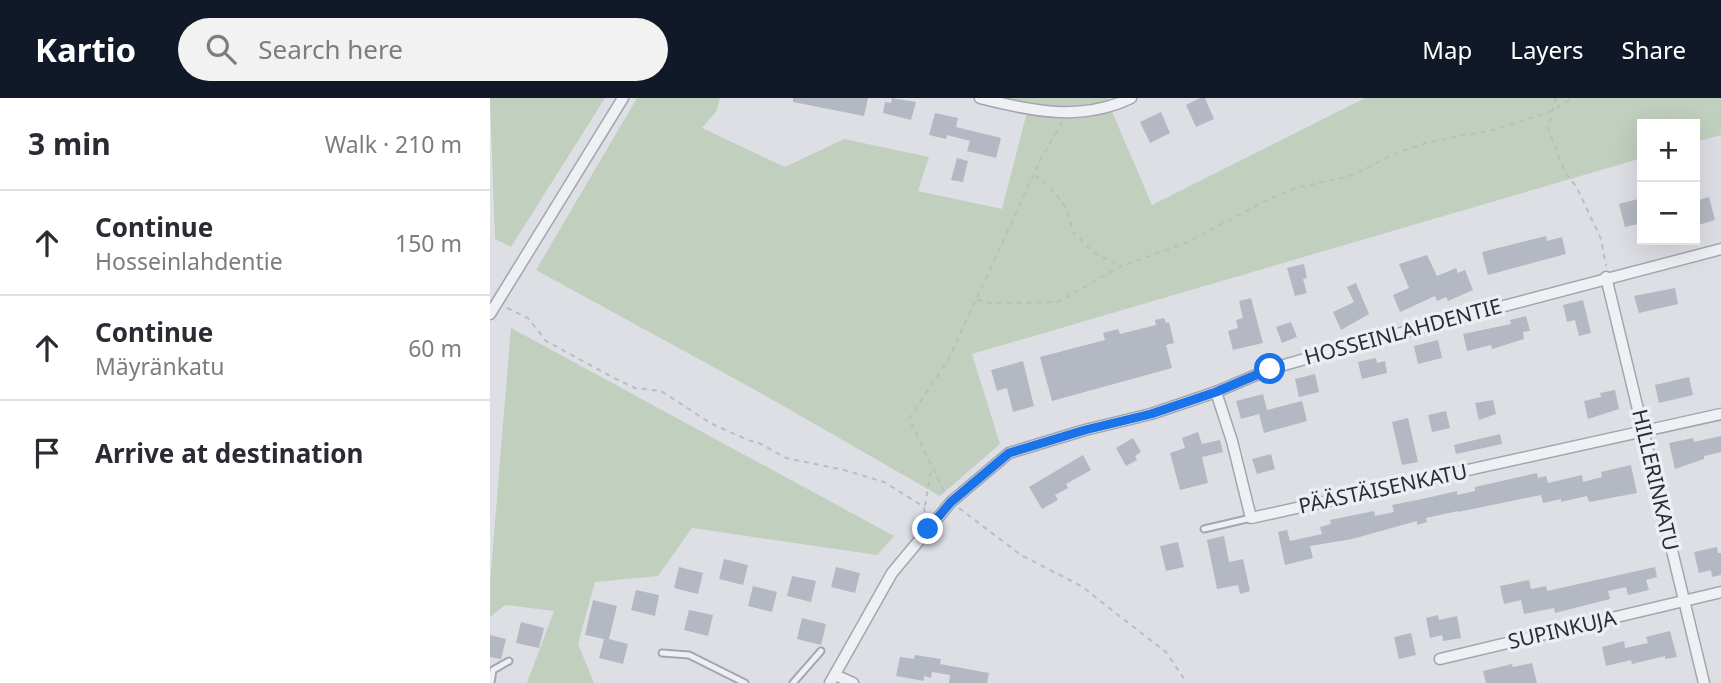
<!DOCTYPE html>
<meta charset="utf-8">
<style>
body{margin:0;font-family:"Noto Sans",sans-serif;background:#f2f2f3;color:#2b2b33}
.controls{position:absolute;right:21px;top:21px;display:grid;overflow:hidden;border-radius:0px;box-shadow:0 7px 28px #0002}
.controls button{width:63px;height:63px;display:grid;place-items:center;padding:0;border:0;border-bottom:2px solid #e1e1e2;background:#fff;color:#2b2b33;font:35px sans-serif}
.stop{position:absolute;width:21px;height:21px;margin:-16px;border:5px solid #1a73e8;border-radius:50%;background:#fff}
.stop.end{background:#1a73e8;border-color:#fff;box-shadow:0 2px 7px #0008}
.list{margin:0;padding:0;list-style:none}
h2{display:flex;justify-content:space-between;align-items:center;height:91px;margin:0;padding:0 28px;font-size:30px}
h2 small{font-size:23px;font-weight:400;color:#7c7c81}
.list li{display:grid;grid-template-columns:46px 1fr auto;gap:21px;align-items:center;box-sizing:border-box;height:105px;padding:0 28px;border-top:2px solid #e1e1e2}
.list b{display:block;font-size:26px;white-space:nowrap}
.list p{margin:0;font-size:23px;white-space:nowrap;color:#7c7c81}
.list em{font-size:23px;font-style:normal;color:#7c7c81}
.icon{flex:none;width:38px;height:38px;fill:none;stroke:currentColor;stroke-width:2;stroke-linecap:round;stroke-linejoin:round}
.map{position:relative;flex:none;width:1231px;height:585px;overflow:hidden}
header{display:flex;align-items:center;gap:42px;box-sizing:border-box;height:98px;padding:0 35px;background:#111827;color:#fff}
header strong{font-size:33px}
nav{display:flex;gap:38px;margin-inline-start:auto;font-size:24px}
.search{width:490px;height:63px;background:#f2f2f3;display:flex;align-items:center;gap:18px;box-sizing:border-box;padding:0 24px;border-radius:38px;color:#7c7c81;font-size:26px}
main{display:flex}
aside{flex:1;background:#fff}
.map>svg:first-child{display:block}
.green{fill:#c1cfbe}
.building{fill:#b4b8c2}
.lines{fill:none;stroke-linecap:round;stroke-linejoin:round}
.service-casing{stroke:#a3a6af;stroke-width:9}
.minor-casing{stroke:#a3a6af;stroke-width:13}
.path{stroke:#bbbdc4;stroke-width:2;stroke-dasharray:5 5;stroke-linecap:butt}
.service{stroke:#eff0f4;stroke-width:5}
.minor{stroke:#eff0f4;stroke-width:10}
.route{stroke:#1a73e8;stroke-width:9}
.labels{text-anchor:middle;stroke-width:7;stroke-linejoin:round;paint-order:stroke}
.street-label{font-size:21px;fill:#282d3b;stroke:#eceef3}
</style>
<header>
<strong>Kartio</strong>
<div class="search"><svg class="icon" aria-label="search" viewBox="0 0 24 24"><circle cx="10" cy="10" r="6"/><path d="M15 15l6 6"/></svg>Search here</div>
<nav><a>Map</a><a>Layers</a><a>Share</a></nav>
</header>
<main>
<aside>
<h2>3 min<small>Walk · 210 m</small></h2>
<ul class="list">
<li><svg class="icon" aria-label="ahead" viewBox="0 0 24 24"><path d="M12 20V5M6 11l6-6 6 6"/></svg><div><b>Continue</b><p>Hosseinlahdentie</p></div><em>150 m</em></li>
<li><svg class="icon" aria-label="ahead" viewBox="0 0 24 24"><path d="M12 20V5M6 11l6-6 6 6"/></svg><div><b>Continue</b><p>Mäyränkatu</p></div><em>60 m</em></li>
<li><svg class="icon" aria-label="arrive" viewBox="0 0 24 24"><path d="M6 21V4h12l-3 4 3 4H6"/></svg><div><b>Arrive at destination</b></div></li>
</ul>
</aside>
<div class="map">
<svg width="1231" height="585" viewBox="0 0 1231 585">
<rect width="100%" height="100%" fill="#dddfe5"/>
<g class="green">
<polygon points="0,0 115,0 21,149 5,141"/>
<polygon points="147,0 230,0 226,14 212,30 295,69 354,41 439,59 428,93 512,111 539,6 514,0 619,0 617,2 662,107 875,0 1231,0 1231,37 1205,44 1205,26 1152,26 1152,60 482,256 510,346 450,398 267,293 46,172"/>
<polygon points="21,230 404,438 387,457 202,430 168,478 105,484 88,546 104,585 37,585 64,513 15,507 0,519 0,485"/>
</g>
<g class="building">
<polygon points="303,0 378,0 374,18 303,4"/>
<polygon points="402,0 426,4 421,22 393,15 395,4 401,5"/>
<polygon points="710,0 715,0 724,21 706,29 696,7"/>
<polygon points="671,14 680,35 660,45 650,24"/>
<polygon points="445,15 468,20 466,29 511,40 506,60 477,53 480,43 457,37 456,41 439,37"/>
<polygon points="467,60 478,63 473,84 461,82"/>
<polygon points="1219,99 1225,122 1205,128 1205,103"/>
<polygon points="1152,100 1152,125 1135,129 1129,106"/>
<polygon points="1056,138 1057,143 1072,139 1076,156 998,177 992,154"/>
<polygon points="937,157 947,178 966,170 968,175 975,172 983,192 958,203 956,199 947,203 945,198 910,214 903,197 919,190 909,166"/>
<polygon points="814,166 817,180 813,181 817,195 805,198 797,170"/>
<polygon points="866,185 879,216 851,232 843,214 864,204 857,189"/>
<polygon points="1185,190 1188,206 1149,215 1144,198"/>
<polygon points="761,200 773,245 743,252 738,233 748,230 746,222 753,220 749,203"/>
<polygon points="1093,202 1101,235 1089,238 1085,222 1077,224 1073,207"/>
<polygon points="1036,218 1040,233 1033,234 1034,241 1002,251 1001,247 977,253 973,236 1021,226 1020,222"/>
<polygon points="674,220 676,225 679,224 684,245 676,247 682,270 562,303 550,259 615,242 613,235 628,231 630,236 666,227 665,222"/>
<polygon points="801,224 807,239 792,245 786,229"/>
<polygon points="948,242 952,260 928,266 924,248"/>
<polygon points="886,260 887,265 895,263 897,275 872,281 868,264"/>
<polygon points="533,263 544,308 523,314 517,290 507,293 501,272"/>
<polygon points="825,276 829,294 809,299 805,281"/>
<polygon points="1199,279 1203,297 1169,305 1165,287"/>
<polygon points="1125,292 1129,311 1098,321 1094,303 1111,299 1110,295"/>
<polygon points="773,296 777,312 812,303 817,323 774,335 769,316 751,321 746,303"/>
<polygon points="1003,302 1006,316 989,322 985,305"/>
<polygon points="956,313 960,330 942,334 938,317"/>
<polygon points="918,320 928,364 912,367 902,324"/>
<polygon points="708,334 712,346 730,342 733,354 712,359 718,385 690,392 680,355 695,350 692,340"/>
<polygon points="1010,336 1012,346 966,356 964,347"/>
<polygon points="1231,338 1231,354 1214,358 1214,361 1185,371 1179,345 1203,340 1204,344"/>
<polygon points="643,340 651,354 645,358 647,362 636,368 626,350"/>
<polygon points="781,356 785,371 767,376 762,361"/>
<polygon points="593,357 601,372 576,386 578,390 565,397 568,402 552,411 539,389"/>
<polygon points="1141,367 1147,395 1099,404 1097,398 1071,404 1071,401 1053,405 1051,397 968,414 968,413 936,420 937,424 927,427 927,423 862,441 820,448 823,460 795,467 788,434 797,432 800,443 832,436 830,429 841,426 840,422 884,413 885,418 904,414 902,407 932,401 967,393 967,397 985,393 985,389 1047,375 1048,380 1056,378 1058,385 1092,377 1093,384 1112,379 1111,374"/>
<polygon points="734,438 739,464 753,461 760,493 750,496 748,487 727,491 717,442"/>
<polygon points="688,444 694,469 676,473 670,448"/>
<polygon points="1227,449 1228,455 1231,455 1231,477 1222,479 1221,472 1209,475 1204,454"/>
<polygon points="234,461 258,467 253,487 229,481"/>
<polygon points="189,469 213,475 208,496 184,490"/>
<polygon points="346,469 370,475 365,495 341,489"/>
<polygon points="1165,469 1167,479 1156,482 1159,492 1138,497 1136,489 1118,493 1120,501 1065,515 1064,510 1034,516 1031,502 1014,506 1010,488 1039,482 1041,491 1056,488 1057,493"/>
<polygon points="302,478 326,483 321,504 297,498"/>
<polygon points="263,488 287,494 282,514 258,508"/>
<polygon points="146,492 169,497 165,518 141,512"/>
<polygon points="103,502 127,508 119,541 138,546 133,566 109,560 114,541 95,537"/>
<polygon points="199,512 223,517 218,538 194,532"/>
<polygon points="948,517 949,522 967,518 971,540 953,543 952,537 940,540 936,520"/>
<polygon points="312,520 336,526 331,547 307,541"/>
<polygon points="31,524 54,530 49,550 26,545"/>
<polygon points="1180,533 1187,559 1175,561 1175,558 1142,566 1141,562 1116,568 1112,549 1134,543 1135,550 1158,545 1156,539"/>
<polygon points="921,535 926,557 909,561 904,539"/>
<polygon points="0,537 16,541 11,561 0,559"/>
<polygon points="425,557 451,561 450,566 499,575 497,585 459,585 460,577 442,574 441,580 434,578 434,583 406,578 410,559 424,561"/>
<polygon points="1042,565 1047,585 996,585 993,573 1022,566 1023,569"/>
</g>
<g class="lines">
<defs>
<g id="service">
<polyline points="714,431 761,420"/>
<polyline points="172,555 199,557 255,585"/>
<polyline points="1,585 3,572 19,563"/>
<polyline points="303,585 331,553"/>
</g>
<g id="minor">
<path d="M 490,0 C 541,13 591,24 641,0"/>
<polyline points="1116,179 1214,585"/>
<polyline points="0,216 133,0"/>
<polyline points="726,294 742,343 761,420 1231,316"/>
<polyline points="950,561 1231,494"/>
<polyline points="345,577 363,585"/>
<polyline points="340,585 402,475 461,404 519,355 595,332 661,316 726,294 780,271 854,250 1231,151"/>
</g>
</defs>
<use href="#service" class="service-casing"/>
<use href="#minor" class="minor-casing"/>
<g class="path">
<polyline points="1066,0 1058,30 1074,72 1087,90 1111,141 1116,168"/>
<polyline points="545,77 561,90 577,111 583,134 604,155 631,168"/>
<polyline points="487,202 502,205 568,204 631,168 696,145 777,102 805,90 860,78 909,54 936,45 1007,31 1062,13 1082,0"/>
<polyline points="17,210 38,220 56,243 124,280 145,290 171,293 222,326 258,342 269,345 296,360 354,372 394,384 434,409 435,416"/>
<polyline points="454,393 419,321 458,262 551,61 572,24"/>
<polyline points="435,408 441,372"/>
<polyline points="469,410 531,457 593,489 614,506 676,554 697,585"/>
</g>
<use href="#service" class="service"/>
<use href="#minor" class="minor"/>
</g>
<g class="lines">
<polyline class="route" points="438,431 461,404 519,355 595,332 661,316 726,294 780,271"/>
</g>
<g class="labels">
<g class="street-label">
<text transform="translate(913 234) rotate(-15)" y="7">HOSSEINLAHDENTIE</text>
<text transform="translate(1165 382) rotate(77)" y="7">HILLERINKATU</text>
<text transform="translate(893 391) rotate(-12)" y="7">PÄÄSTÄISENKATU</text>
<text transform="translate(1072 532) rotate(-13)" y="7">SUPINKUJA</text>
</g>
</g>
</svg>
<div class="controls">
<button>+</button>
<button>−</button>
</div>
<div class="stop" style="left:780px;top:271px"></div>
<div class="stop end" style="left:438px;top:431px"></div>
</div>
</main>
